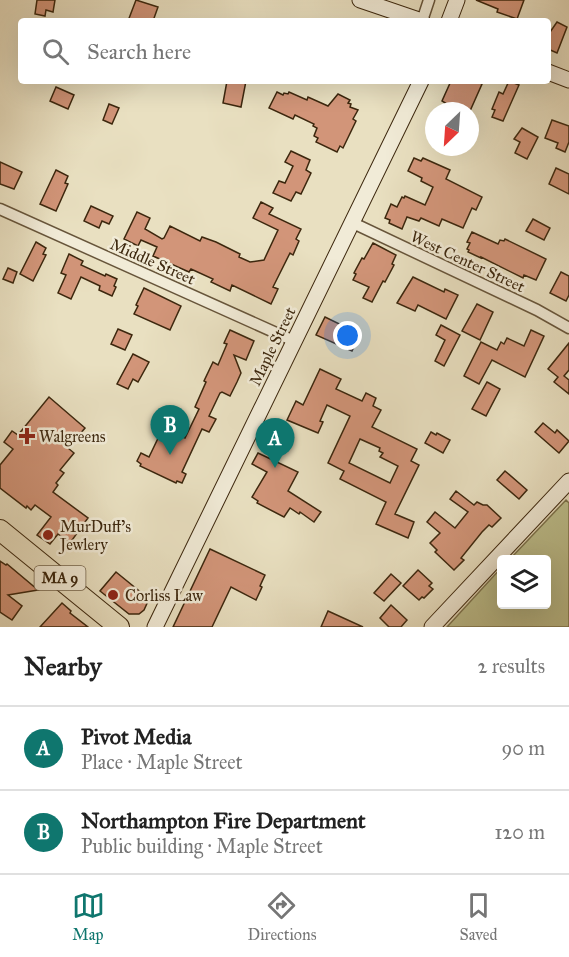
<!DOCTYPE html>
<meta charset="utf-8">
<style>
body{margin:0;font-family:"IM FELL Great Primer",serif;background:#f2f2f2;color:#222}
.controls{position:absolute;right:18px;bottom:18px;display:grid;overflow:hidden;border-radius:6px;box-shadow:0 6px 24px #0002}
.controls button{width:54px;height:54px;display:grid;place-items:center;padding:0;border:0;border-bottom:2px solid #e0e0e0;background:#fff;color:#222;font:30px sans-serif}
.compass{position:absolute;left:425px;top:102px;width:54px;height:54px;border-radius:50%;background:#fff;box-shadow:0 6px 24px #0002;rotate:205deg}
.you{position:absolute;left:348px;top:336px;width:21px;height:21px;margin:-15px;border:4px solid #fff;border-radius:50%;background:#1a73e8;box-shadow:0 0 0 9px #1a73e833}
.badge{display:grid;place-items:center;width:39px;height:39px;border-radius:50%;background:#0f766e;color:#fff;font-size:20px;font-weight:700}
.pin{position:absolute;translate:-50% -50px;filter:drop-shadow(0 2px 3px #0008)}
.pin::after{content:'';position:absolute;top:32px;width:21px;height:18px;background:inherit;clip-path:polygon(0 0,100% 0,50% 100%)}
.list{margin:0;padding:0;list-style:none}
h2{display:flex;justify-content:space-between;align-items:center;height:78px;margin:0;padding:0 24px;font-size:26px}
h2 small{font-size:20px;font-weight:400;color:#767676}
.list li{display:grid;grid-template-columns:39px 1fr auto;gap:18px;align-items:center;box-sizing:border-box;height:84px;padding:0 24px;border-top:2px solid #e0e0e0}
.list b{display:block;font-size:22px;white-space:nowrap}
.list p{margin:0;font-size:20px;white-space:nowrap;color:#767676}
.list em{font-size:20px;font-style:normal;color:#767676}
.icon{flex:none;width:33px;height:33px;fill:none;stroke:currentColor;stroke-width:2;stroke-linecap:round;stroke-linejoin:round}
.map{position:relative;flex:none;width:569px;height:627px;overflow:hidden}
.search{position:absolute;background:#fff;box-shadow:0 6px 24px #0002;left:18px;right:18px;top:18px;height:66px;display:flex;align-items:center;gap:15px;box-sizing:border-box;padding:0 21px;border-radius:6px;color:#767676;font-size:22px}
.sheet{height:246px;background:#fff}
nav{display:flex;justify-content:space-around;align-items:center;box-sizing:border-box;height:84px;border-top:2px solid #e0e0e0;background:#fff;font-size:16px;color:#767676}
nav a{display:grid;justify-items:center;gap:3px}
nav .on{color:#0f766e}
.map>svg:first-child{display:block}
.green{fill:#bdc08e;stroke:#7c744e;stroke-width:1.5}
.building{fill:#d29579;stroke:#3c270e;stroke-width:1.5;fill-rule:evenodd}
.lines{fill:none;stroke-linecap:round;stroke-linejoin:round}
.street-casing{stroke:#67553b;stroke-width:13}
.secondary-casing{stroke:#3c270e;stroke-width:17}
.highway-casing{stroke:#3c270e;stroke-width:22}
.street{stroke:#f1ebd7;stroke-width:10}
.secondary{stroke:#f1ebd7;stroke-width:15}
.highway{stroke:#e9e0c1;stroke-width:20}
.poi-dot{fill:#8f2418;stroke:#f1ebd7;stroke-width:2}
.labels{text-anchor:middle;stroke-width:5;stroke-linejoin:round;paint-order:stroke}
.shield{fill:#f1ebd7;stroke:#72624a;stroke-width:1.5}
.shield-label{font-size:15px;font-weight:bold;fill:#3c270e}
.street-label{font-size:16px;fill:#3c270e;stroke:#f1ebd7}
.poi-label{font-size:16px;fill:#3c270e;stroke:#f1ebd7;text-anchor:start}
</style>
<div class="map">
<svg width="569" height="627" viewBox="0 0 569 627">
<rect width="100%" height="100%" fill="#e9e0c1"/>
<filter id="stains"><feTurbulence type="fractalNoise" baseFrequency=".00333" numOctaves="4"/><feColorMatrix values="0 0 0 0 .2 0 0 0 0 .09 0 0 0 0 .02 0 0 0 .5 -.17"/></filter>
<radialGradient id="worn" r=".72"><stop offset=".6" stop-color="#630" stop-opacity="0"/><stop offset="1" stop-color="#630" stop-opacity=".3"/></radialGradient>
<polygon class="green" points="566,500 569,503 569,627 447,627 501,568 502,604 546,604 546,560 510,559"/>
<g class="building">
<polygon points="37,0 55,0 53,12 46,10 45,16 35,14"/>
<polygon points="136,0 158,7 153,21 128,21"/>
<polygon points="476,0 524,0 517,19 497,12 498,9"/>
<polygon points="557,22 567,27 557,53 548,49 548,35"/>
<polygon points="227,81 246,81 241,107 223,103"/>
<polygon points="451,81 476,81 482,84 470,111 458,111 442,101"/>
<polygon points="509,81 519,85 503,121 492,117 495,110 492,109 499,92 503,94"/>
<polygon points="56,87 74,95 68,109 50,101"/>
<polygon points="277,92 283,95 284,93 288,94 289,92 307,100 308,97 328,106 338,94 350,100 348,103 351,104 350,107 358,110 353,119 356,121 343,148 340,146 337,152 316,142 318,138 314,136 317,128 313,126 314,124 295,115 293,119 269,108"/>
<polygon points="109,104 119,108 112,124 103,120"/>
<polygon points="552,120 569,126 569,142 565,152 556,148 558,143 545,138"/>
<polygon points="522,128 538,137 527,159 515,153 520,142 514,139"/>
<polygon points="291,151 310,160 306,170 311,173 301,194 296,192 291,201 273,193 279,181 285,183 293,166 285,162"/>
<polygon points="414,158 421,161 423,158 450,170 446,179 482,197 476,210 472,208 463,228 442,219 439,226 421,218 419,221 407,217 402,229 389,223 390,220 385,218 391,204 397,207 402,197 404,198 405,196 425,205 433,187 421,181 422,178 408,171"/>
<polygon points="0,162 22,172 14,189 0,184"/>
<polygon points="556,168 569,174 569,194 549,184"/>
<polygon points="56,170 68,176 65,183 68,184 56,211 40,204"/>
<polygon points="261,202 273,208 269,214 301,229 296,239 299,241 293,255 290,253 273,287 278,289 271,304 232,285 230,291 211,282 213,279 191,269 189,272 153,256 157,247 141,240 138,246 124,239 137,212 150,218 145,229 162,239 164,238 170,226 200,241 202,237 216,242 240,254 239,257 250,262 264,260 278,230 253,218"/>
<polygon points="91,206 113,216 109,224 102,221 99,228 84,221"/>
<polygon points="533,219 550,228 544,240 526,231"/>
<polygon points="472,232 498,244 500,240 504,241 505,239 546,259 536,280 524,275 523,278 481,257 481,258 468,252 469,250 467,249 470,243 467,242"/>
<polygon points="36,242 46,248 43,254 46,255 33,281 20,274"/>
<polygon points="373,243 396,255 392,264 394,265 385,282 383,281 372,302 363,298 369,287 353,280 356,274 354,273 362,258 364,259"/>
<polygon points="69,254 83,261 81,265 105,276 106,274 117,279 114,286 116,287 112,296 99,290 100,286 81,277 71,299 58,293 66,275 61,273"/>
<polygon points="8,268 17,272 13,283 3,279"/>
<polygon points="561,272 569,276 569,295 566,301 550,293"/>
<polygon points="413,277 444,292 445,289 458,295 446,319 418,305 415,311 397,303"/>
<polygon points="144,288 181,306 170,330 134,314 138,306 136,305"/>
<polygon points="477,304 493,312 480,340 462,331"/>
<polygon points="325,317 360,334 352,351 316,335"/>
<polygon points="441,325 460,335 444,366 435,361 445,340 436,335"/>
<polygon points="118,329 132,335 125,350 111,344"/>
<polygon points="230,330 254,341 246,360 234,355 241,373 237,382 230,396 222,392 220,393 209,416 216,419 209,432 202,429 182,472 186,474 182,483 177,481 176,483 140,466 141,464 137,461 141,453 149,457 163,428 185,438 199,409 195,407 206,382 204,381 213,362 218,365 227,344 224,343"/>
<polygon points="531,330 544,336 525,377 492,360 479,384 464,376 481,342 497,350 501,342 504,344 507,338 524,346"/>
<polygon points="569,343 569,370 564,376 569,380 569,394 554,382 558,377 548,369"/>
<polygon points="133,354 149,362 138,382 133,379 128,389 117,384"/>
<path d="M 320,369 L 341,379 L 336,389 L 362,401 L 366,393 L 376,398 L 373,406 L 381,410 L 372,427 L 417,449 L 411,461 L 419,465 L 395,514 L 414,522 L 408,538 L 376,524 L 386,502 L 340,479 L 344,471 L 328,463 L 350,416 L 327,405 L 320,421 L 323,422 L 318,433 L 287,420 L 296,401 L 303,405 ZM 360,439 L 380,448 L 379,451 L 383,453 L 380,457 L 398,466 L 390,483 L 349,463 Z"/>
<polygon points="487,382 500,389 486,416 472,409"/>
<polygon points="49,397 85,428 68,448 74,453 60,470 64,473 56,483 58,485 53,492 88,518 70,543 58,534 50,544 37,535 51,517 35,505 31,510 27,506 26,508 0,488 0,465 13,449 4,442 12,431 18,435"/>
<polygon points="543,423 555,433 557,430 569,441 559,453 535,432"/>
<polygon points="431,432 436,435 437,433 450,440 443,453 425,443"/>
<polygon points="258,453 298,472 288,491 321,512 314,522 300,512 299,514 290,508 284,517 257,503 258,501 252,497 267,472 252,464"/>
<polygon points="505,471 527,490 519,499 497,480"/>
<polygon points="456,491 474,505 477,502 483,505 487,505 501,518 492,527 489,525 482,532 461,558 464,560 454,570 435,552 437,550 430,543 440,533 427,522 435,512 455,528 468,512 450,499"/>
<polygon points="210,549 265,575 260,586 262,587 256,600 231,587 212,627 173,627"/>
<polygon points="0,561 6,565 7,564 38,590 8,595 22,606 12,620 0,612"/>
<polygon points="418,570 432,583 429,586 433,589 424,598 422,597 419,600 403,586"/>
<polygon points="116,572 149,599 144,610 139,614 129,614 100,591"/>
<polygon points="391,574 401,583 384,601 374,593"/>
<polygon points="62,603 71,611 70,613 88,627 40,627"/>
<polygon points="391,605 407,620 401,627 389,627 380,618"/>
<polygon points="328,611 363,627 321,627"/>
</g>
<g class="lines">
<defs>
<g id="street">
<polyline points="422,21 429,0"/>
<polyline points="0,209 294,341"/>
<polyline points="353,223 537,310 569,328"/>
</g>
<g id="secondary">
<polyline points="360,0 422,21"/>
<polyline points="449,21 457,0"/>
<polyline points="548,72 569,80"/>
<polyline points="155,627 421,81"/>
<polyline points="432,627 569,481"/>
</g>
<polyline id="highway" points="0,530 119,627"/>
</defs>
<use href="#street" class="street-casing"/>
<use href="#secondary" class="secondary-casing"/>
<use href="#highway" class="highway-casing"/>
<use href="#street" class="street"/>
<use href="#secondary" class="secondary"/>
<use href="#highway" class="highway"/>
</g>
<g class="poi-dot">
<path d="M24 427h6v6h6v6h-6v6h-6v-6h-6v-6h6z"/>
<circle cx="48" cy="535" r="6"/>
<circle cx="113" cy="595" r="6"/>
</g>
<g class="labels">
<rect class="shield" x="34.5" y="566" width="51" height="24" rx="4.5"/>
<g class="shield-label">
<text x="60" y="583">MA 9</text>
</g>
<g class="street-label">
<text transform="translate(153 261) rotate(24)" y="6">Middle Street</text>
<text transform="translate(468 261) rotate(25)" y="6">West Center Street</text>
<text transform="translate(272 346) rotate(-64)" y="6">Maple Street</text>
</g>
<g class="poi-label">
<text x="39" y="442">Walgreens</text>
<text x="60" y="532">MurDuff's<tspan x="60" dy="18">Jewlery</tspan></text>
<text x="125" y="601">Corliss Law</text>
</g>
</g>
<rect width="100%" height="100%" filter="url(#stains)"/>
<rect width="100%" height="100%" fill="url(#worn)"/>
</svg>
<div class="controls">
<button><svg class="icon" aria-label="layers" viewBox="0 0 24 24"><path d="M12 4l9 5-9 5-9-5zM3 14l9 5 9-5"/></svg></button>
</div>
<svg class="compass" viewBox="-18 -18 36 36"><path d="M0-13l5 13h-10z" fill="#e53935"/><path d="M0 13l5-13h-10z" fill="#767676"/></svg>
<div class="you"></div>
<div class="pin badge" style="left:275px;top:468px">A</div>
<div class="pin badge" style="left:170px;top:455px">B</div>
<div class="search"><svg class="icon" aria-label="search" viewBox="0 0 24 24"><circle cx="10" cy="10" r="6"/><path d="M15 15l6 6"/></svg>Search here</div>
</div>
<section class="sheet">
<h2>Nearby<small>2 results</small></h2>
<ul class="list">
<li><span class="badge">A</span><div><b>Pivot Media</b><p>Place · Maple Street</p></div><em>90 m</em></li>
<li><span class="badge">B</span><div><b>Northampton Fire Department</b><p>Public building · Maple Street</p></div><em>120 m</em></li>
</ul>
</section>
<nav>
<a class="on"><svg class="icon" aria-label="map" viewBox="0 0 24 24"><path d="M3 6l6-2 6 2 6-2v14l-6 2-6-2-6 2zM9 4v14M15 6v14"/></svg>Map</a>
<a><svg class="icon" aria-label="directions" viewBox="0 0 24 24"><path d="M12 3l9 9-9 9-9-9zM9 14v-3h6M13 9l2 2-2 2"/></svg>Directions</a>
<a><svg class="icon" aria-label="saved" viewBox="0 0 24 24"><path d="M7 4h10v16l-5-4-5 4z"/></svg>Saved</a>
</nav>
